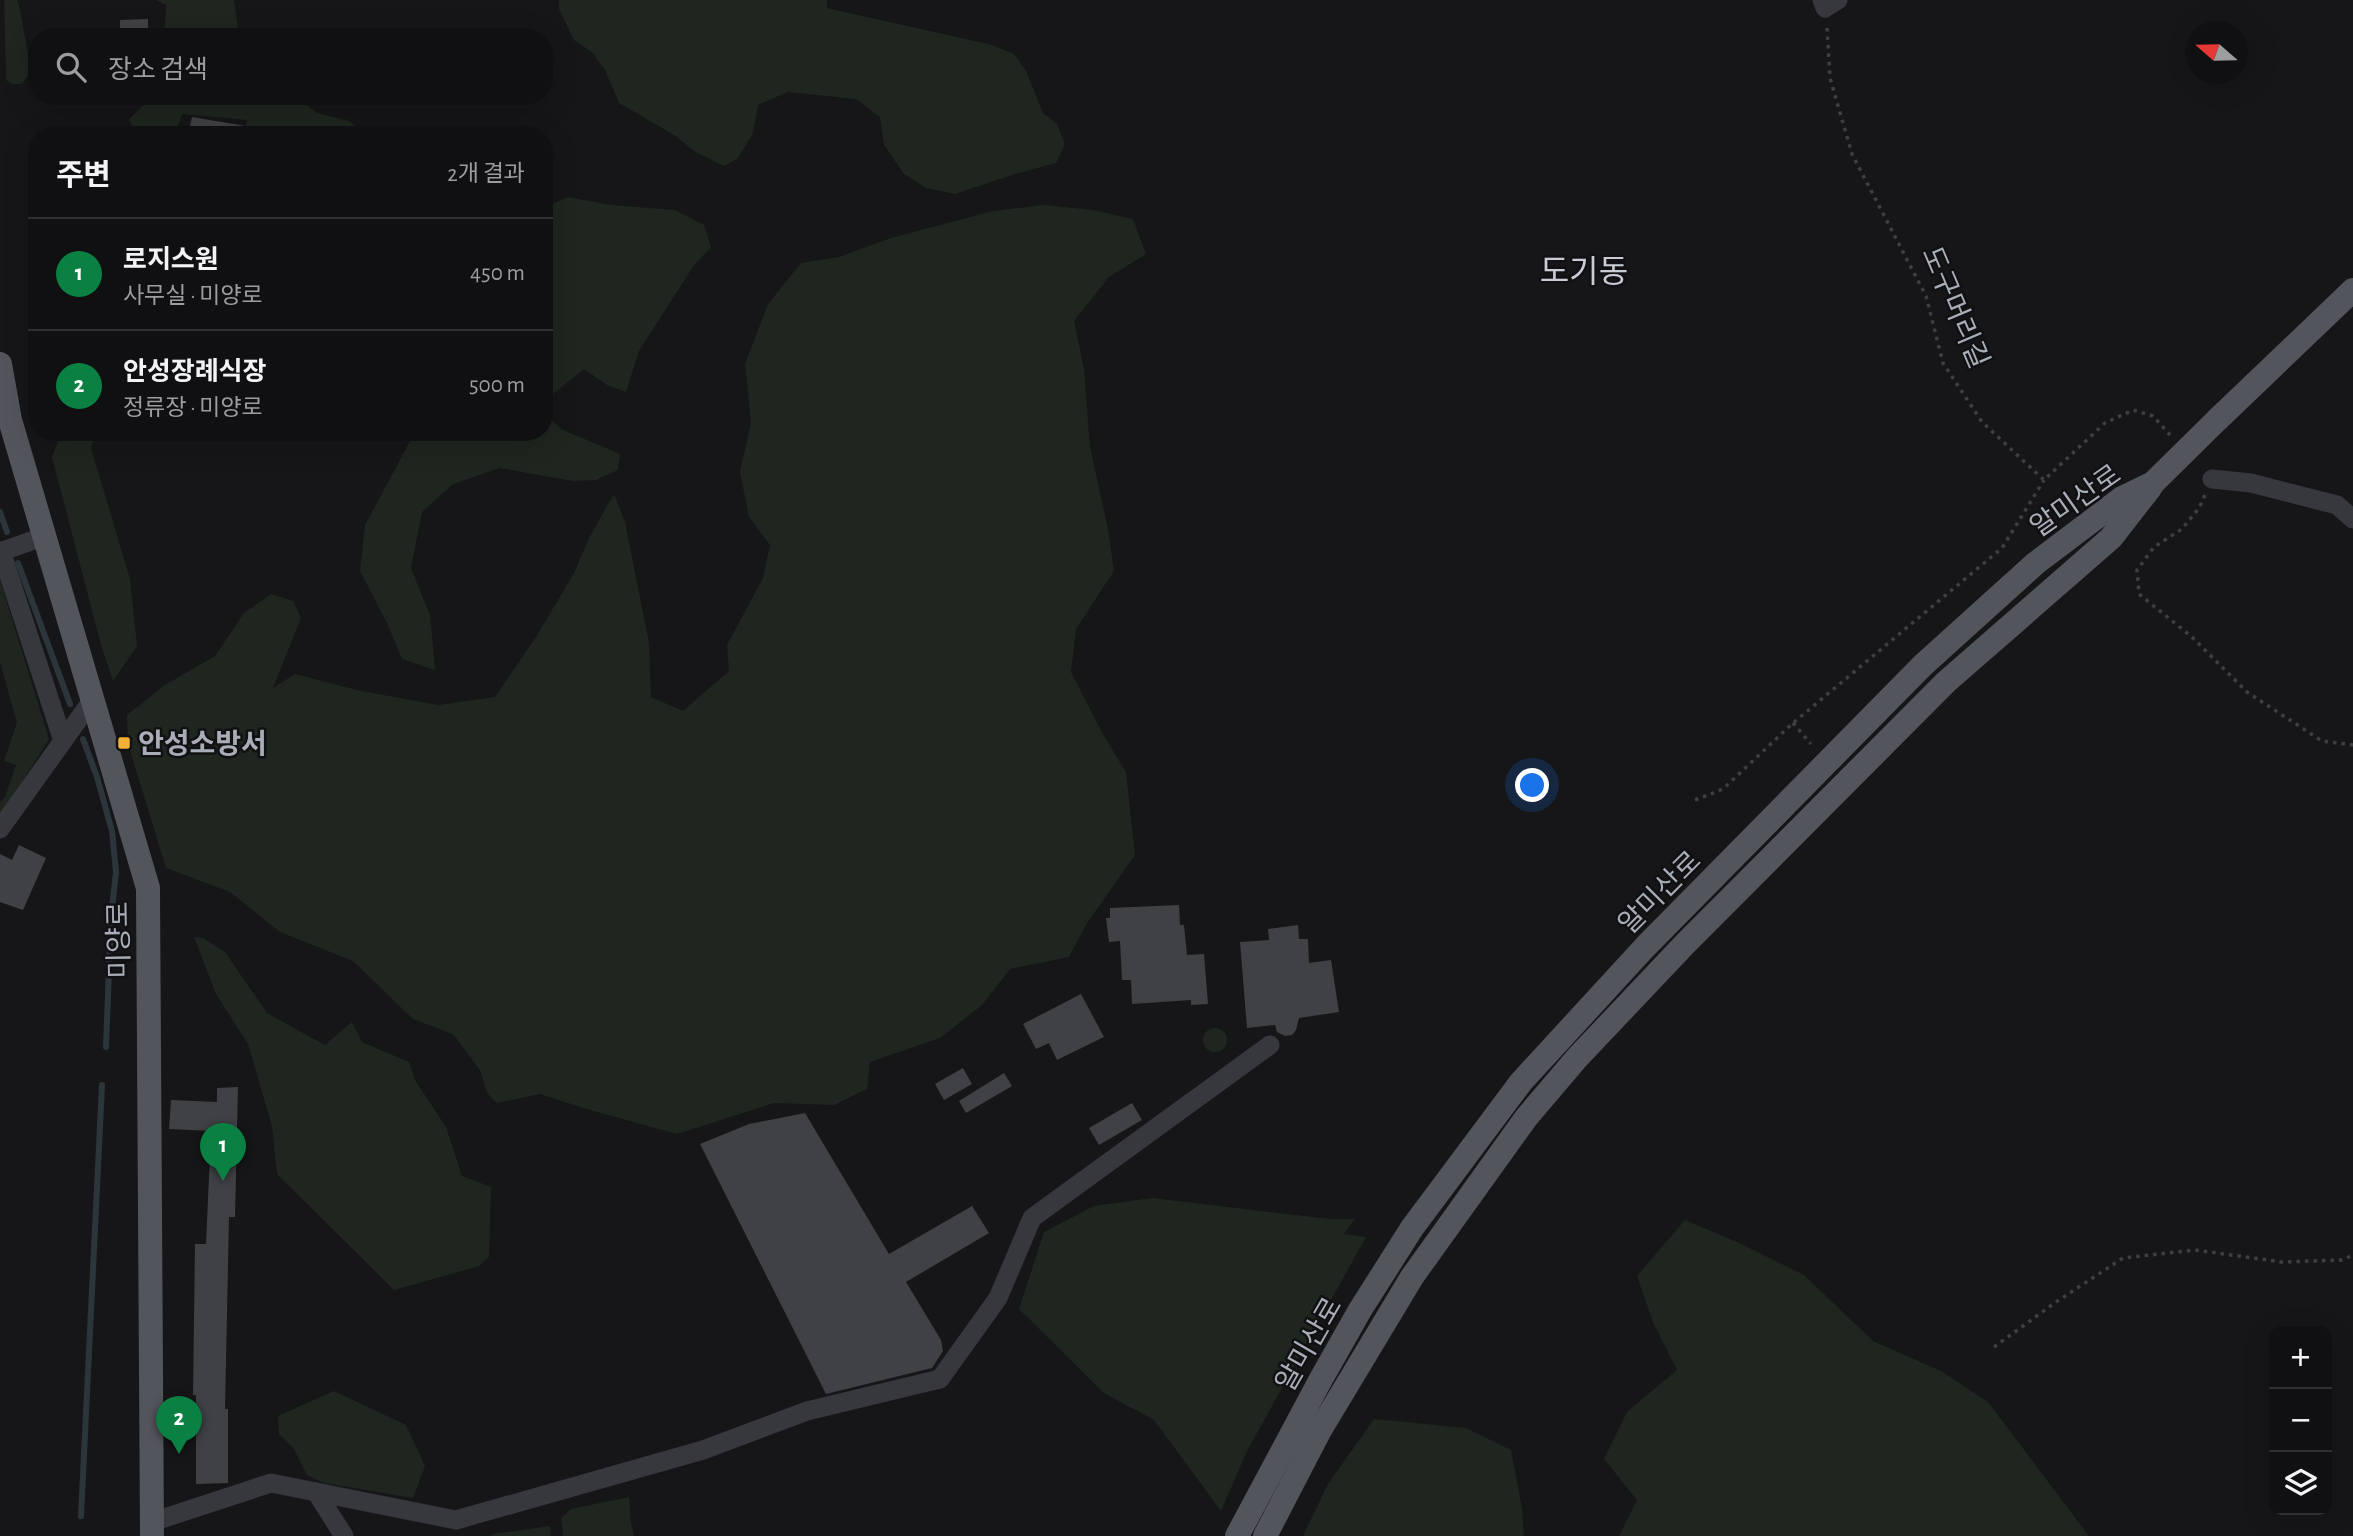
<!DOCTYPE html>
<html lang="ko">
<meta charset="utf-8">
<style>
body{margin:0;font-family:"Alegreya Sans","Noto Sans KR",sans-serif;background:#19191b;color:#f1f3f6}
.controls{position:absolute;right:21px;bottom:21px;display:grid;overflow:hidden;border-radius:14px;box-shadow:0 7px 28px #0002}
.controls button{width:63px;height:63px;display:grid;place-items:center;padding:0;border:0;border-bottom:2px solid #303032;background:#101012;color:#f1f3f6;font:35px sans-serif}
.compass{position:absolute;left:2185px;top:21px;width:63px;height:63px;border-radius:50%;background:#101012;box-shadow:0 7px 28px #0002;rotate:290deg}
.you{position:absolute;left:1533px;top:786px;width:24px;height:24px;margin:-18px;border:5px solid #fff;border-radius:50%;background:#1a73e8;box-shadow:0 0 0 10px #1a73e833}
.badge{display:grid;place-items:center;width:46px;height:46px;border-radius:50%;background:#0b8043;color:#fff;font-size:23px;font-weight:700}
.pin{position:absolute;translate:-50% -58px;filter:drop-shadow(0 2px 4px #0008)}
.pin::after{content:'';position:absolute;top:37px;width:24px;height:21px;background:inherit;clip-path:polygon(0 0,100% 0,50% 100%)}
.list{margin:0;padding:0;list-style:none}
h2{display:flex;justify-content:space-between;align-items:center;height:91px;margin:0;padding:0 28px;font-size:30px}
h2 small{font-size:23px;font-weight:400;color:#9c9d9f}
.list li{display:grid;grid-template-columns:46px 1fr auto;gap:21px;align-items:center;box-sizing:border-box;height:112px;padding:0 28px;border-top:2px solid #303032}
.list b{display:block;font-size:26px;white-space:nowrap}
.list p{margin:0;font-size:23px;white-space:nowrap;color:#9c9d9f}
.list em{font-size:23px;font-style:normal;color:#9c9d9f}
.icon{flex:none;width:38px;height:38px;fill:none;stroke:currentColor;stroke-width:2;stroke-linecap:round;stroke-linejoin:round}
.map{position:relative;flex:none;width:2353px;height:1536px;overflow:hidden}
.search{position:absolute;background:#101012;box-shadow:0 7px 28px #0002;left:28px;top:28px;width:525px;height:77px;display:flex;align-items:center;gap:18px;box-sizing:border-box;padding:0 24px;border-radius:28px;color:#9c9d9f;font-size:26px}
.panel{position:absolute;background:#101012;box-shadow:0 7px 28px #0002;left:28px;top:126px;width:525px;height:315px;border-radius:28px}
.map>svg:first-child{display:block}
.green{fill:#1e261f}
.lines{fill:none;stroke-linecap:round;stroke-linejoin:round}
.stream{stroke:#2c353c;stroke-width:6}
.building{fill:#404145}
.path{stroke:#3d3f44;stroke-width:3.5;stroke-dasharray:3.5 5;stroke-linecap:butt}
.minor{stroke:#37383d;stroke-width:19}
.major{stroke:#53555c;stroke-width:24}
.major-bridge{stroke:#53555c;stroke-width:24}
.poi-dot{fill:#f2b134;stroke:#111113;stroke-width:2.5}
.labels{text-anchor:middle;stroke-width:5;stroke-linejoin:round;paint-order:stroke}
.street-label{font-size:28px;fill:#a8adb8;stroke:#111113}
.poi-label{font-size:28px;font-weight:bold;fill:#a8adb8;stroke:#111113;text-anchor:start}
.quarter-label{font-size:32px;fill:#c9ccd4;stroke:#111113}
</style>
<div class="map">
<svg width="2353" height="1536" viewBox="0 0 2353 1536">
<rect width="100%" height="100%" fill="#161618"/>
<g class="green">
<polygon points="4,0 17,0 19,5 31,71 22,84 12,84 6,80"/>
<polygon points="156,0 234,0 239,37 164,37 166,5"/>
<polygon points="559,0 827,0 827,8 992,45 1014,54 1026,71 1043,113 1057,124 1065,144 1056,163 1015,174 955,194 926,188 904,174 884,145 880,117 856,99 788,92 758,105 753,133 738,158 724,166 694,151 674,135 619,103 605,70 592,52 574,40 559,9"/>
<polygon points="153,96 295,96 317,113 349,121 366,135 244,135 247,120 182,114 175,135 136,135 129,119"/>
<polygon points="567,197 611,205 675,210 704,225 711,247 694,265 639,351 626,392 607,385 584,369 544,401 544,208"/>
<polygon points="1045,205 1093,210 1133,219 1146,254 1109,277 1074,321 1084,369 1090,447 1108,529 1114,571 1076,629 1071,672 1104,736 1126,772 1135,855 1087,923 1069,957 1010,969 982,1005 940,1038 870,1062 867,1089 834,1105 774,1103 677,1134 583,1108 540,1094 497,1103 487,1093 480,1070 453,1034 413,1019 353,961 280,932 230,892 166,868 128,744 127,715 165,685 215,656 244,613 271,594 293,601 301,618 273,688 295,674 361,691 438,705 495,697 536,637 574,573 589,538 614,494 625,522 649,643 651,697 683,711 729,671 727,645 763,578 770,545 749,517 740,472 751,423 745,364 768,304 801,263 839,257 891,238 993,211"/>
<polygon points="544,413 561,429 620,454 618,470 596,480 573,481 500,468 453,484 422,512 411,568 430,615 435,670 402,659 387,623 360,571 365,525 415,432 544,432"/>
<polygon points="62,432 96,432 91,448 130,579 137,646 113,681 101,645 52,457"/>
<polygon points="0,580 49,739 0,817 0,802 5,797 16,765 4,761 17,723 0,662"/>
<polygon points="194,937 203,938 225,952 267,1013 325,1045 352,1022 362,1042 409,1062 415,1080 446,1127 462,1176 491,1187 489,1257 479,1266 394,1290 277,1174 272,1126 248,1044 216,994"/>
<circle cx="1215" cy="1040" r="12"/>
<polygon points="1152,1198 1330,1219 1355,1219 1344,1234 1366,1237 1248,1449 1221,1511 1154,1420 1104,1393 1019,1309 1044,1232 1094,1206"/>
<polygon points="1685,1220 1737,1242 1804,1275 1873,1341 1943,1372 1988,1402 2089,1536 1619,1536 1637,1500 1604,1459 1627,1412 1677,1370 1653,1322 1637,1276"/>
<polygon points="334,1391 406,1425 425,1466 413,1498 324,1483 307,1475 294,1449 279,1434 278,1416"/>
<polygon points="1374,1419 1466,1428 1511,1450 1522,1508 1524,1536 1303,1536 1328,1484"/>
<polygon points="629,1497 631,1523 634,1536 563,1536 561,1518 571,1509"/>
<polygon points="550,1526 551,1536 490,1536 493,1534"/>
</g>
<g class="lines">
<g class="stream">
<polyline points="0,512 7,532"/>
<polyline points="18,563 70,704"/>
<polyline points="83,739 97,777 112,831 116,872 111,918 106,1047"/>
<polyline points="81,1516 102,1085"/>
</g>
</g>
<g class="building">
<polygon points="148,19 148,37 120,37 120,20"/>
<polygon points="192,117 246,126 246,135 188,135"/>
<polygon points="19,845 46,858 23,910 0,902 0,854 12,860"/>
<polygon points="1179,905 1180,925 1184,925 1187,955 1204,954 1208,1004 1191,1005 1191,1000 1132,1004 1131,980 1122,980 1120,941 1109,942 1106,918 1110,918 1110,908"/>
<polygon points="1298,925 1299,939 1308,939 1309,963 1331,960 1339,1012 1299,1018 1296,1030 1292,1035 1285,1036 1277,1032 1275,1025 1247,1028 1240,942 1269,940 1268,929"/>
<polygon points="1081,994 1104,1037 1057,1060 1049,1043 1036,1049 1023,1024"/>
<polygon points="963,1068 972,1084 944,1100 935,1084"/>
<polygon points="1004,1073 1012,1086 966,1113 959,1101"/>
<polygon points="238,1087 235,1217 229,1217 225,1409 228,1409 228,1483 196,1484 196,1395 193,1395 195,1244 206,1244 211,1131 169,1129 171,1100 217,1102 217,1088"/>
<polygon points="1132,1103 1142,1120 1099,1145 1089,1128"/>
<polygon points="805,1113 889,1254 972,1206 989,1233 906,1282 941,1340 943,1351 932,1368 826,1394 700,1144 749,1124"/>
</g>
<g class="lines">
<g class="path">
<polyline points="1827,28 1830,78 1852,154 1926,296 1943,363 1982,422 2044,480 2105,423 2133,410 2153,416 2170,435"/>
<polyline points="2205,495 2199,508 2182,529 2154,547 2137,570 2139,594 2192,637 2247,692 2322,741 2353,745"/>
<polyline points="1793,723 1811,744"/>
<polyline points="1695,800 1723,789 1793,723 2002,548 2044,480"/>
<polyline points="1994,1347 2056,1302 2123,1258 2195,1250 2282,1262 2342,1260 2353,1255"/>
</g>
<g class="minor">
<polyline points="1822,0 1825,8 1838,0"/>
<polyline points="2212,479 2251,483 2337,505 2353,519"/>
<polyline points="1,551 63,741"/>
<polyline points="0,552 45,536"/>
<polyline points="0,829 93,699"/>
<polyline points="316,1492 344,1536"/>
<polyline points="152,1522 271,1483 456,1520 703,1450 807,1411 940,1379 998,1298 1032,1218 1270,1045"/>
</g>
<g class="major">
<polyline points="0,364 10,420 148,888 152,1536"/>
<polyline points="2218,419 2353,290"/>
<polyline points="1237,1536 1321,1379 1360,1310 1412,1228 1521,1082 1645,947 1923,665 2036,563 2122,498 2153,483"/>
<polyline points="1265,1536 1320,1430 1412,1277 1526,1118 1577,1058 1685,944 1946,682 2111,538 2150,488"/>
</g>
<polyline class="major-bridge" points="2153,483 2218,419"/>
</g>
<rect class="poi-dot" x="117" y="736" width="14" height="14" rx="3.5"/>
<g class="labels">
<g class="street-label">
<text transform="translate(1956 307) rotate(67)" y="10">도구머리길</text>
<text transform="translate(2075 500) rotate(-35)" y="10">알미산로</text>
<text transform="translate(1659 892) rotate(-45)" y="10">알미산로</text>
<text transform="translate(118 940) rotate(-91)" y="10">미양로</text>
<text transform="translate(1308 1344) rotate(-60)" y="10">알미산로</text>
</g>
<g class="poi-label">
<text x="138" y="753">안성소방서</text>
</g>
<g class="quarter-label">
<text x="1584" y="282">도기동</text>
</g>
</g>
</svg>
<div class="controls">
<button>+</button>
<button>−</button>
<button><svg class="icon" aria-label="layers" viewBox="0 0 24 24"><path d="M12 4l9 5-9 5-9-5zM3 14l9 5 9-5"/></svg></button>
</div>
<svg class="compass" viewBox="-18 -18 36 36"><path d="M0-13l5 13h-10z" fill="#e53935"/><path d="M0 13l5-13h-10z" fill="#9c9d9f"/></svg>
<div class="you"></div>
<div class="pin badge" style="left:223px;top:1181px">1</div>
<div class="pin badge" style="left:179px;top:1454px">2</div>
<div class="search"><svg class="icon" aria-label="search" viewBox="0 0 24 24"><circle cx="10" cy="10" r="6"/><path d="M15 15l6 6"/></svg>장소 검색</div>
<section class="panel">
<h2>주변<small>2개 결과</small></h2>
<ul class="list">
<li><span class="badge">1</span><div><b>로지스원</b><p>사무실 · 미양로</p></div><em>450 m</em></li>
<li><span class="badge">2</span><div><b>안성장례식장</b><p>정류장 · 미양로</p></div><em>500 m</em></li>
</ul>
</section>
</div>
